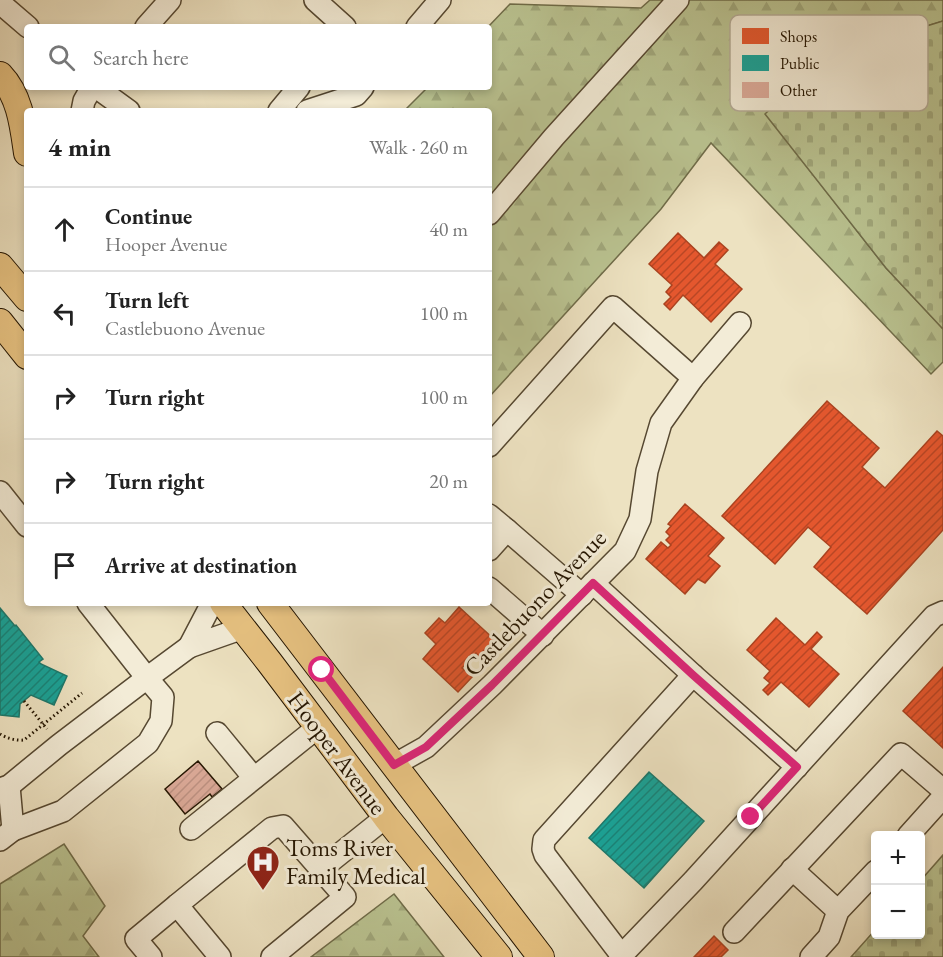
<!DOCTYPE html>
<meta charset="utf-8">
<style>
body{margin:0;font-family:"EB Garamond",serif;background:#f6f6f6;color:#222}
.controls{position:absolute;right:18px;bottom:18px;display:grid;overflow:hidden;border-radius:6px;box-shadow:0 3px 9px #0003}
.controls button{width:54px;height:54px;display:grid;place-items:center;padding:0;border:0;border-bottom:2px solid #e0e0e0;background:#fff;color:#222;font:30px sans-serif}
.stop{position:absolute;width:18px;height:18px;margin:-14px;border:4px solid #db2777;border-radius:50%;background:#fff}
.stop.end{background:#db2777;border-color:#fff;box-shadow:0 2px 6px #0008}
.list{margin:0;padding:0;list-style:none}
h2{display:flex;justify-content:space-between;align-items:center;height:78px;margin:0;padding:0 24px;font-size:26px}
h2 small{font-size:20px;font-weight:400;color:#767676}
.list li{display:grid;grid-template-columns:39px 1fr auto;gap:18px;align-items:center;box-sizing:border-box;height:84px;padding:0 24px;border-top:2px solid #e0e0e0}
.list b{display:block;font-size:22px;white-space:nowrap}
.list p{margin:0;font-size:20px;white-space:nowrap;color:#767676}
.list em{font-size:20px;font-style:normal;color:#767676}
.icon{flex:none;width:33px;height:33px;fill:none;stroke:currentColor;stroke-width:2;stroke-linecap:round;stroke-linejoin:round}
.map{position:relative;flex:none;width:943px;height:957px;overflow:hidden}
.search{position:absolute;background:#fff;box-shadow:0 3px 9px #0003;left:24px;top:24px;width:468px;height:66px;display:flex;align-items:center;gap:15px;box-sizing:border-box;padding:0 21px;border-radius:6px;color:#767676;font-size:22px}
.panel{position:absolute;background:#fff;box-shadow:0 3px 9px #0003;left:24px;top:108px;width:468px;height:498px;border-radius:6px}
.map>svg:first-child{display:block}
.forest{fill:url(#forest-firs);stroke:#6f6c49;stroke-width:1.5}
.cemetery{fill:url(#cemetery-stones);stroke:#6f6c49;stroke-width:1.5}
.shops{fill:url(#shops-hatch);stroke:#aa4320;stroke-width:1.5}
.public{fill:url(#public-hatch);stroke:#1b786b;stroke-width:1.5}
.building{fill:url(#building-hatch);stroke:#241501;stroke-width:1.5}
.lines{fill:none;stroke-linecap:round;stroke-linejoin:round}
.minor-casing{stroke:#564831;stroke-width:24}
.major-casing{stroke:#241501;stroke-width:28}
.path{stroke:#241501;stroke-width:3;stroke-dasharray:1.5 3;stroke-linecap:butt}
.minor{stroke:#f3ecd7;stroke-width:21}
.major{stroke:#e6c180;stroke-width:26}
.route{stroke:#db2777;stroke-width:8}
.labels{text-anchor:middle;stroke-width:6;stroke-linejoin:round;paint-order:stroke}
.street-label{font-size:24px;fill:#241501;stroke:#f3ecd7}
.poi-label{font-size:24px;fill:#241501;stroke:#f3ecd7;text-anchor:start}
.key{fill:#f3ecd7;stroke:#b5ac97;stroke-width:1.5}
.key-label{font-size:16px;fill:#241501}
</style>
<div class="map">
<svg width="943" height="957" viewBox="0 0 943 957">
<defs>
<pattern id="forest-firs" width="22" height="20" patternUnits="userSpaceOnUse" patternTransform="scale(1.5)"><rect width="22" height="20" fill="#bac391"/><path d="M5 1l3.5 6h-7zM16 11l3.5 6h-7z" fill="#a0a77b"/></pattern>
<pattern id="cemetery-stones" width="16" height="16" patternUnits="userSpaceOnUse" patternTransform="scale(1.5)"><rect width="16" height="16" fill="#bac391"/><path d="M2 7V4a2 2 0 0 1 4 0v3zM10 15v-3a2 2 0 0 1 4 0v3z" fill="#a0a77b"/></pattern>
<pattern id="shops-hatch" width="6" height="6" patternUnits="userSpaceOnUse" patternTransform="scale(1.5)"><rect width="6" height="6" fill="#e4572e"/><path d="M-1 1l2-2M0 6l6-6M5 7l2-2" fill="none" stroke="#b94725"/></pattern>
<pattern id="public-hatch" width="6" height="6" patternUnits="userSpaceOnUse" patternTransform="scale(1.5)"><rect width="6" height="6" fill="#17a398"/><path d="M-1 1l2-2M0 6l6-6M5 7l2-2" fill="none" stroke="#15847a"/></pattern>
<pattern id="building-hatch" width="6" height="6" patternUnits="userSpaceOnUse" patternTransform="scale(1.5)"><rect width="6" height="6" fill="#ddab9a"/><path d="M-1 1l2-2M0 6l6-6M5 7l2-2" fill="none" stroke="#be9283"/></pattern>
</defs>
<rect width="100%" height="100%" fill="#ede2c1"/>
<filter id="stains"><feTurbulence type="fractalNoise" baseFrequency=".00333" numOctaves="4"/><feColorMatrix values="0 0 0 0 .2 0 0 0 0 .09 0 0 0 0 .02 0 0 0 .5 -.17"/></filter>
<radialGradient id="worn" r=".72"><stop offset=".6" stop-color="#630" stop-opacity="0"/><stop offset="1" stop-color="#630" stop-opacity=".3"/></radialGradient>
<g class="forest">
<polygon points="650,0 943,0 943,21 823,58 766,114 886,268 943,329 943,362 931,374 711,143 661,209 489,397 489,111 404,111 428,87 489,87 489,27 488,27 510,4 641,8"/>
<polygon points="64,844 105,906 83,936 99,957 0,957 0,884"/>
<polygon points="394,894 444,957 311,957"/>
</g>
<g class="cemetery">
<polygon points="943,21 943,329 886,268 765,114 823,58"/>
<polygon points="943,855 943,957 851,957 875,930 876,934 920,934 921,880"/>
</g>
<g class="shops">
<polygon points="678,233 704,258 719,242 728,250 715,264 742,289 711,322 683,295 670,310 664,304 671,297 666,292 672,285 649,264"/>
<polygon points="827,401 879,448 862,467 885,488 937,431 943,436 943,530 867,614 814,567 831,547 808,527 775,564 722,516"/>
<polygon points="685,504 724,538 708,556 720,566 705,583 698,579 685,594 646,559 661,542 668,548 671,545 666,540 670,536 666,532 671,526 668,524"/>
<polygon points="459,607 496,641 481,658 476,653 462,668 472,677 458,692 423,659 436,644 425,633 439,618 445,623"/>
<polygon points="776,618 805,645 817,632 822,637 811,649 839,674 809,707 781,682 768,695 763,690 770,683 764,678 770,671 747,650"/>
<polygon points="943,667 943,748 903,711"/>
<polygon points="714,936 728,950 721,957 694,957"/>
</g>
<g class="public">
<polygon points="0,608 15,626 16,625 43,659 39,662 41,664 67,676 54,705 31,695 20,704 19,717 0,715"/>
<polygon points="649,772 704,821 644,888 589,838"/>
</g>
<polygon class="building" points="198,761 222,789 212,797 210,794 185,814 165,789"/>
<g class="lines">
<defs>
<g id="minor">
<polyline points="315,0 345,27"/>
<polyline points="0,3 28,27"/>
<polyline points="146,27 170,0"/>
<polyline points="417,27 440,0"/>
<polyline points="96,87 129,111"/>
<polyline points="82,111 84,101 92,87"/>
<polyline points="279,111 299,87"/>
<polyline points="307,111 356,95 363,87"/>
<polyline points="489,214 554,137 678,0"/>
<polyline points="489,446 613,307 693,378"/>
<polyline points="0,492 27,526"/>
<polyline points="489,515 507,530"/>
<polyline points="489,550 507,530 582,595"/>
<polyline points="593,583 693,675 797,767"/>
<polyline points="489,588 543,635"/>
<polyline points="88,603 147,678 189,647"/>
<polyline points="212,603 189,647 243,628"/>
<polyline points="217,733 254,778"/>
<polyline points="394,765 426,747 492,685 625,551 640,519 647,471 661,423 693,378 740,323"/>
<polyline points="9,786 13,830"/>
<polyline points="0,789 9,786 59,745 147,678 163,697 161,721 148,743 63,811 13,830 0,840"/>
<polyline points="191,829 318,727"/>
<polyline points="908,836 943,797"/>
<polyline points="321,869 386,817"/>
<polyline points="792,869 838,911"/>
<polyline points="734,932 901,754 943,790"/>
<polyline points="622,956 545,855 543,849 544,840 693,675"/>
<polyline points="151,957 136,939 177,905"/>
<polyline points="220,957 177,905 272,828 283,826 345,897 272,957"/>
<polyline points="620,957 693,881 934,616 943,612"/>
<polyline points="811,957 829,937 838,911 876,871"/>
</g>
<g id="major">
<path d="M 0,75 C 20,96 23,125 27,153"/>
<polyline points="0,266 27,298"/>
<polyline points="0,322 27,356"/>
<polyline points="223,603 270,663 386,817 499,957"/>
<polyline points="270,603 541,957"/>
</g>
</defs>
<use href="#minor" class="minor-casing"/>
<use href="#major" class="major-casing"/>
<g class="path">
<polyline points="24,701 47,729"/>
<path d="M 0,734 C 6,738 17,741 24,740 L 82,693"/>
</g>
<use href="#minor" class="minor"/>
<use href="#major" class="major"/>
</g>
<g class="lines">
<polyline class="route" points="322,670 394,765 426,747 492,685 593,583 693,675 797,767 751,817"/>
</g>
<defs>
<symbol id="hospital-pin" viewBox="-11 -11 22 30"><path d="M0 17L-7.5 6A9.5 9.5 0 1 1 7.5 6Z" fill="#8f2418" stroke="#f3ecd7"/><path d="M-5-5h3v3.5h4V-5h3V5h-3V1.5h-4V5h-3Z" fill="#fff"/></symbol>
</defs>
<g fill-rule="evenodd">
<use href="#hospital-pin" x="244" y="843" width="38" height="52"/>
</g>
<g class="labels">
<g class="street-label">
<text transform="translate(535 603) rotate(-46)" y="8">Castlebuono Avenue</text>
<text transform="translate(337 753) rotate(53)" y="8">Hooper Avenue</text>
</g>
<g class="poi-label">
<text x="286" y="856">Toms River<tspan x="286" dy="28">Family Medical</tspan></text>
</g>
</g>
<rect x="730" y="15" width="198" height="96" rx="9" class="key"/>
<rect x="742" y="28" width="27" height="16" fill="#e4572e"/>
<rect x="742" y="55" width="27" height="16" fill="#17a398"/>
<rect x="742" y="82" width="27" height="16" fill="#ddab9a"/>
<g class="key-label">
<text x="780" y="42">Shops</text>
<text x="780" y="69">Public</text>
<text x="780" y="96">Other</text>
</g>
<rect width="100%" height="100%" filter="url(#stains)"/>
<rect width="100%" height="100%" fill="url(#worn)"/>
</svg>
<div class="controls">
<button>+</button>
<button>−</button>
</div>
<div class="stop" style="left:322px;top:670px"></div>
<div class="stop end" style="left:751px;top:817px"></div>
<div class="search"><svg class="icon" aria-label="search" viewBox="0 0 24 24"><circle cx="10" cy="10" r="6"/><path d="M15 15l6 6"/></svg>Search here</div>
<section class="panel">
<h2>4 min<small>Walk · 260 m</small></h2>
<ul class="list">
<li><svg class="icon" aria-label="ahead" viewBox="0 0 24 24"><path d="M12 20V5M6 11l6-6 6 6"/></svg><div><b>Continue</b><p>Hooper Avenue</p></div><em>40 m</em></li>
<li><svg class="icon" aria-label="left" viewBox="0 0 24 24"><path d="M17 20v-9H6M10 6l-5 5 5 5"/></svg><div><b>Turn left</b><p>Castlebuono Avenue</p></div><em>100 m</em></li>
<li><svg class="icon" aria-label="right" viewBox="0 0 24 24"><path d="M7 20v-9h11M14 6l5 5-5 5"/></svg><div><b>Turn right</b></div><em>100 m</em></li>
<li><svg class="icon" aria-label="right" viewBox="0 0 24 24"><path d="M7 20v-9h11M14 6l5 5-5 5"/></svg><div><b>Turn right</b></div><em>20 m</em></li>
<li><svg class="icon" aria-label="arrive" viewBox="0 0 24 24"><path d="M6 21V4h12l-3 4 3 4H6"/></svg><div><b>Arrive at destination</b></div></li>
</ul>
</section>
</div>
